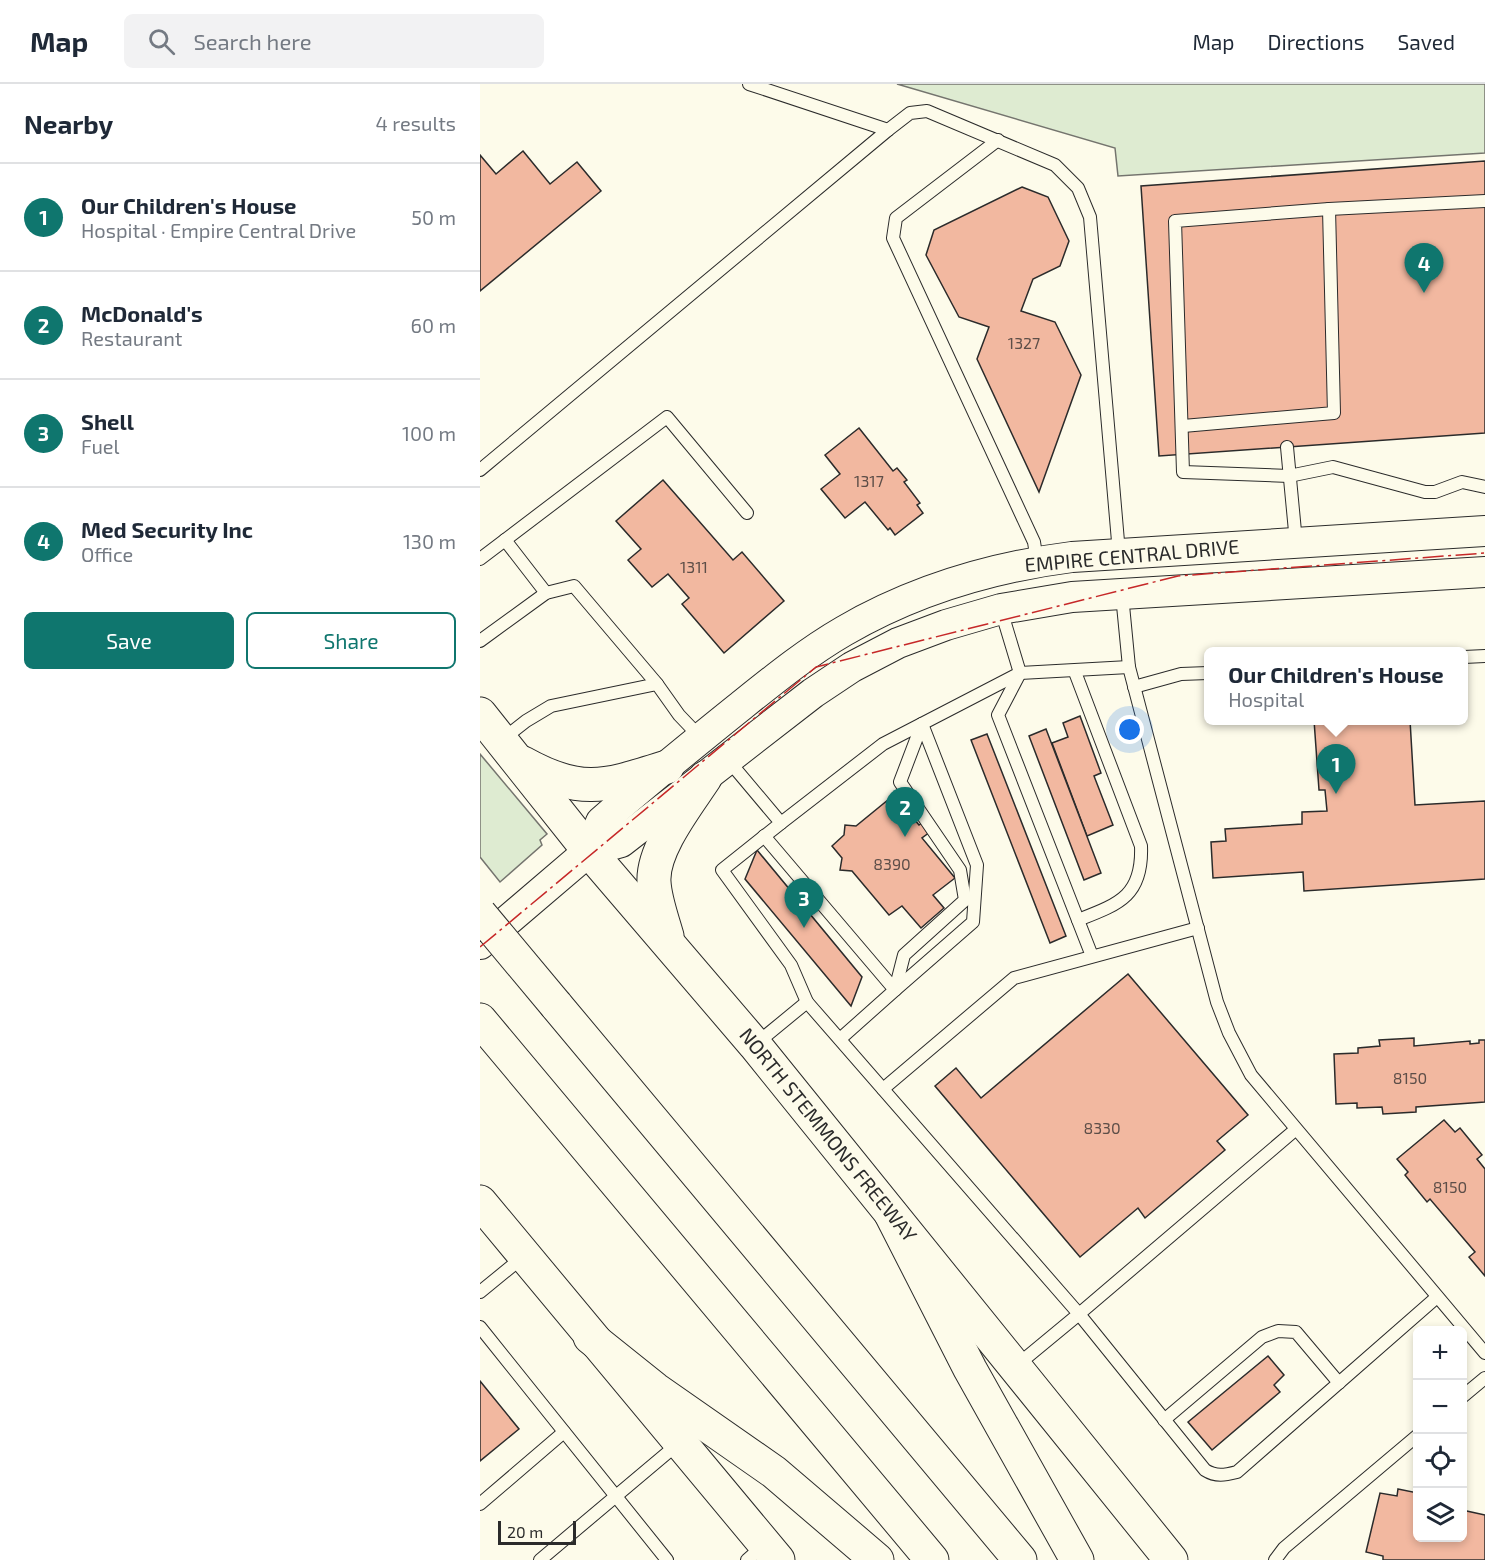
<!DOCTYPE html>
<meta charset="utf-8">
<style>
body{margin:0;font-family:"Exo 2",sans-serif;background:#f2f2f3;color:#1f2937}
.controls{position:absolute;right:18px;bottom:18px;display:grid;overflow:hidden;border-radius:9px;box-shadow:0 3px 9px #0003}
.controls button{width:54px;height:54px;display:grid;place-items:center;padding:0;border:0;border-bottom:2px solid #e0e1e3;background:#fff;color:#1f2937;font:30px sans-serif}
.scale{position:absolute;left:18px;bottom:15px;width:78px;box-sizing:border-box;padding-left:6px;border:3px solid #2b2b2b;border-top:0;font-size:16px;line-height:21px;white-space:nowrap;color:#2b2b2b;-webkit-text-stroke:4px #fdfbea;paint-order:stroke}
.you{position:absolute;left:650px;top:646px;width:21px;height:21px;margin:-15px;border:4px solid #fff;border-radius:50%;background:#1a73e8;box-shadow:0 0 0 9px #1a73e833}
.badge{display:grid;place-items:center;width:39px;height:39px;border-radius:50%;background:#0f766e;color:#fff;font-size:20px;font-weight:700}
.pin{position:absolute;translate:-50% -50px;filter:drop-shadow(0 2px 3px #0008)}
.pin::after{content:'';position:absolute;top:32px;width:21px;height:18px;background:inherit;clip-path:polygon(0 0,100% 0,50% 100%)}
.popup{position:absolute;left:724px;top:563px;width:264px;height:78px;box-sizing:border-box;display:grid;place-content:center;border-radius:9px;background:#fff;filter:drop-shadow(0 2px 4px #0005);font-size:20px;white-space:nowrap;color:#747a83}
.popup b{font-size:22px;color:#1f2937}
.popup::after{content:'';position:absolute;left:50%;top:100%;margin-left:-12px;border:12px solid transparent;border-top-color:#fff}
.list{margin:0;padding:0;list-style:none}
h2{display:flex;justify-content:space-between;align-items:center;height:78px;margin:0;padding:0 24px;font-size:26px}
h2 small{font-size:20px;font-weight:400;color:#747a83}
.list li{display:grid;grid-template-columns:39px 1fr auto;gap:18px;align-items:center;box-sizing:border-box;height:108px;padding:0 24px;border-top:2px solid #e0e1e3}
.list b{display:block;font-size:22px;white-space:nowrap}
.list p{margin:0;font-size:20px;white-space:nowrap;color:#747a83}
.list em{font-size:20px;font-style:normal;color:#747a83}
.actions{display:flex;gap:12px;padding:18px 24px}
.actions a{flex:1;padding:14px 0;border:2px solid #0f766e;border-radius:9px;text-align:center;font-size:21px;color:#0f766e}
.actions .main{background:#0f766e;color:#fff}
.icon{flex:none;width:33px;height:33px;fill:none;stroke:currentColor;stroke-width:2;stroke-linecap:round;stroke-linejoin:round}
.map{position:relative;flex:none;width:1005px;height:1476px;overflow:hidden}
header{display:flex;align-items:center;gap:36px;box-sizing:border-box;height:84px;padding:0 30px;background:#fff;border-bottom:2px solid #e0e1e3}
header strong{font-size:28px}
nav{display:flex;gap:33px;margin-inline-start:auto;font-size:21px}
.search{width:420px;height:54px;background:#f2f2f3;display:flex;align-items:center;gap:15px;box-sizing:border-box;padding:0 21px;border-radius:9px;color:#747a83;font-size:22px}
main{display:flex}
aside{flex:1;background:#fff}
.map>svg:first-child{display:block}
.green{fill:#deebd1;stroke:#74746e;stroke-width:1.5}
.building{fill:#f2b8a0;stroke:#2b2b2b;stroke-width:1.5}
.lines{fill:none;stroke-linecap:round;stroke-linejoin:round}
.service-casing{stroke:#2b2b2b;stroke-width:14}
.tertiary-casing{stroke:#2b2b2b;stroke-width:32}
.secondary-casing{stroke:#2b2b2b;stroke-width:35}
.motorway-casing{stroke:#2b2b2b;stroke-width:35}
.service{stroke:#fdfbea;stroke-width:12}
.tertiary{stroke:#fdfbea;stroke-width:30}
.secondary{stroke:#fdfbea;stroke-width:33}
.motorway{stroke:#fdfbea;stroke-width:33}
.motorway-bridge-casing{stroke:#2b2b2b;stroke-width:35;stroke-linecap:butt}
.motorway-bridge{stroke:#fdfbea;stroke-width:33}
.power{stroke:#c62828;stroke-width:1.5;stroke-dasharray:21 4.5 3 4.5;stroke-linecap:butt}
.labels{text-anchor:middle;stroke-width:4.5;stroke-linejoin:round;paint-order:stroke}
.number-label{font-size:16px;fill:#5d4e48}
.street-label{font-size:20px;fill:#2b2b2b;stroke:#fdfbea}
</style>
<header>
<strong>Map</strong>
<div class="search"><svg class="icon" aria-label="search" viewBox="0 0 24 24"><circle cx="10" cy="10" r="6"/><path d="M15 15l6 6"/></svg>Search here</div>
<nav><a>Map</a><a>Directions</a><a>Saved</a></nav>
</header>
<main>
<aside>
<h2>Nearby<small>4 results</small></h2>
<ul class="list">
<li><span class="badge">1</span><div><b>Our Children's House</b><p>Hospital · Empire Central Drive</p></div><em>50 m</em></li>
<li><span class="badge">2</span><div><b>McDonald's</b><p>Restaurant</p></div><em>60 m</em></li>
<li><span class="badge">3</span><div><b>Shell</b><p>Fuel</p></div><em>100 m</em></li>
<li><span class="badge">4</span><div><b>Med Security Inc</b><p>Office</p></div><em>130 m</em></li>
</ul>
<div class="actions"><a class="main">Save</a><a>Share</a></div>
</aside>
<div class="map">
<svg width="1005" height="1476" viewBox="0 0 1005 1476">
<rect width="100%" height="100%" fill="#fdfbea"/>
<g class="green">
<polygon points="417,0 1005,0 1005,69 638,92 635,64"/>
<polygon points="0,670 67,750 60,756 62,761 20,798 0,773"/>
</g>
<g class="building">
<polygon points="43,67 70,100 97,78 121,107 0,207 0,71 16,90"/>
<polygon points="1005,77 1005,349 679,372 661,102"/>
<polygon points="542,103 568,113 589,157 580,182 553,195 541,227 575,238 601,291 559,408 497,275 509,243 479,233 446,171 454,146"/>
<polygon points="379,344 413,387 417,384 427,396 424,398 440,419 437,421 443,429 415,451 410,444 408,446 385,418 365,434 341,405 360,390 345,371"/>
<polygon points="183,396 253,476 262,468 304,517 244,569 202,520 209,514 188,490 172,503 148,476 161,465 136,437"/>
<polygon points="600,632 621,689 614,692 633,741 607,752 572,659 588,653 583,639"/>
<polygon points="834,636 930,636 935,721 1005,717 1005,795 824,807 823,788 733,794 731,758 746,757 745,745 822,740 822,728 847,727 845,706 839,706"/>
<polygon points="566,645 621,789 604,796 549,652"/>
<polygon points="507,650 586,852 570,859 491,656"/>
<polygon points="414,711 439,741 442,739 450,748 442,754 475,794 453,811 464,824 441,844 422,822 409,831 372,787 360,786 362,774 352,762 364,751 365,741 376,742"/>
<polygon points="277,766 382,893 371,922 265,795"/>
<polygon points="648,890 768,1031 737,1057 745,1066 665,1134 658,1124 600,1173 455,1002 476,984 501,1014"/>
<polygon points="934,954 934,962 990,957 990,960 999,959 999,956 1005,956 1005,1018 936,1023 936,1028 903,1030 902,1023 877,1024 877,1019 856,1020 854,970 878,969 878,964 900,962 899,956"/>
<polygon points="964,1036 975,1048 980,1044 1002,1071 997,1075 1005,1085 1005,1192 989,1173 995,1168 950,1115 947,1118 925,1091 928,1088 917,1075"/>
<polygon points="788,1272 804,1291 794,1301 800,1308 732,1366 708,1338"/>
<polygon points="0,1297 39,1345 0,1377"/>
<polygon points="918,1405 938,1409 938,1454 982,1454 982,1426 1005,1431 1005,1476 903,1476 903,1472 886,1468 900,1409 917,1412"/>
</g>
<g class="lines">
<defs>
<g id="service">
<polyline points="408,46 430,29 447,27 575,81 598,104 610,133 639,469"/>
<polyline points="518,56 416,134 413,154 554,458 557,477"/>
<polyline points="1005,117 849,125 695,137 703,388 809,392 853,383 945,408 955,408 982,398 1005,403"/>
<polyline points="703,342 854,329 849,125"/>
<polyline points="807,363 816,458"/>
<polyline points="0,386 408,46 269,0"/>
<polyline points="25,456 66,509"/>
<polyline points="0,475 187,333 267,429"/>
<polyline points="642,511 649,583 737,918 749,949 771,991 1005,1269"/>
<polyline points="521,526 540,589 518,631 612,872"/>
<polyline points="0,557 66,509 94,502 177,600"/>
<polyline points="984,573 1005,572"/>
<path d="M 595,588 L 661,762 C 663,812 639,820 598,836"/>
<polyline points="654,603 701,590 728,589"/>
<polyline points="23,655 46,637 71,622 177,600 199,631 221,654"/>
<polyline points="248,676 301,739 242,786 311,881 327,918"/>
<polyline points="301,739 403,660 540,589 649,583"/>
<polyline points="284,752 415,906 493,838 497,781 442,640"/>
<polyline points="360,955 415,906 424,871 485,816 480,786 420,698 442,640"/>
<polyline points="277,959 327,918 599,1230 536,1282"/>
<polyline points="403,1005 534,894 718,844"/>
<path d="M 815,1046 L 599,1230 L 725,1386 C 736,1393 745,1391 757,1388 L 957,1213"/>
<polyline points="0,1208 43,1173"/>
<polyline points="0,1243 187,1476"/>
<polyline points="982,1313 1005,1294"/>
<polyline points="684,1336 782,1253 798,1247 816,1248 859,1299"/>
<polyline points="0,1420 84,1348"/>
<polyline points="60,1476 199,1359"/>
<polyline points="267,1476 284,1461"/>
<polyline points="795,1476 804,1464 938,1351"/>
</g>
<g id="tertiary">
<path d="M 109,767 L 121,738 C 165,699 211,662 257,625 C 292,597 326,569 364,547 C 433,507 513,483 592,473 L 1005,447"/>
<polyline points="0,860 109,767 141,758 333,609 372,583 418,559 466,541 521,525 592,513 1005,488"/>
</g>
<g id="secondary">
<polyline points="0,630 109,767 275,961 691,1476"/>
<path d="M 43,679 C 102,712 126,702 187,683"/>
<path d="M 187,852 C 182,834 175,816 174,798 C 172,765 208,720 225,694"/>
<polyline points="0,1118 298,1476"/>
</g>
<g id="motorway">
<polyline points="76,921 540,1476"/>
<polyline points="0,936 452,1476"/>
<polyline points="411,1130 490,1285 597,1476"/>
<polyline points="110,1253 175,1305 294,1388 397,1476"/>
</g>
</defs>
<use href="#service" class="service-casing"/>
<use href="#tertiary" class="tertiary-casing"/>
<use href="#secondary" class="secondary-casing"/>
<use href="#motorway" class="motorway-casing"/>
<use href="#service" class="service"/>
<use href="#tertiary" class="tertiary"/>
<use href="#secondary" class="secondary"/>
<use href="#motorway" class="motorway"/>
<defs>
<polyline id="motorway-bridge" points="0,830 76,921"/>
</defs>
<use href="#motorway-bridge" class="motorway-bridge-casing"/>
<use href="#motorway-bridge" class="motorway-bridge"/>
<polyline class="power" points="0,863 336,583 698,492 1005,469"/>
</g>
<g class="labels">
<g class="number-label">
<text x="544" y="265">1327</text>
<text x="389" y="403">1317</text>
<text x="214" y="489">1311</text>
<text x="412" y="786">8390</text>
<text x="930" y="1000">8150</text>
<text x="622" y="1050">8330</text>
<text x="970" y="1109">8150</text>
</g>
<g class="street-label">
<text transform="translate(652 472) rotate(-5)" y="7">EMPIRE CENTRAL DRIVE</text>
<text transform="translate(348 1051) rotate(51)" y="7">NORTH STEMMONS FREEWAY</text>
</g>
</g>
</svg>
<div class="controls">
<button>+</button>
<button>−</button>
<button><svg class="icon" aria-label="locate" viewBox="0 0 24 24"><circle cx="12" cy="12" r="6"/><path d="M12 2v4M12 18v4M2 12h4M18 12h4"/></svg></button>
<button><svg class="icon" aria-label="layers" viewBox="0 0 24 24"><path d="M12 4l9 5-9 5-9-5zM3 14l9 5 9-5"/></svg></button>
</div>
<div class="scale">20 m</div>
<div class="you"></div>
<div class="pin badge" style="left:856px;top:710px">1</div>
<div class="popup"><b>Our Children's House</b>Hospital</div>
<div class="pin badge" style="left:425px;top:753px">2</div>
<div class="pin badge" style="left:324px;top:844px">3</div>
<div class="pin badge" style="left:944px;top:209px">4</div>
</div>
</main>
